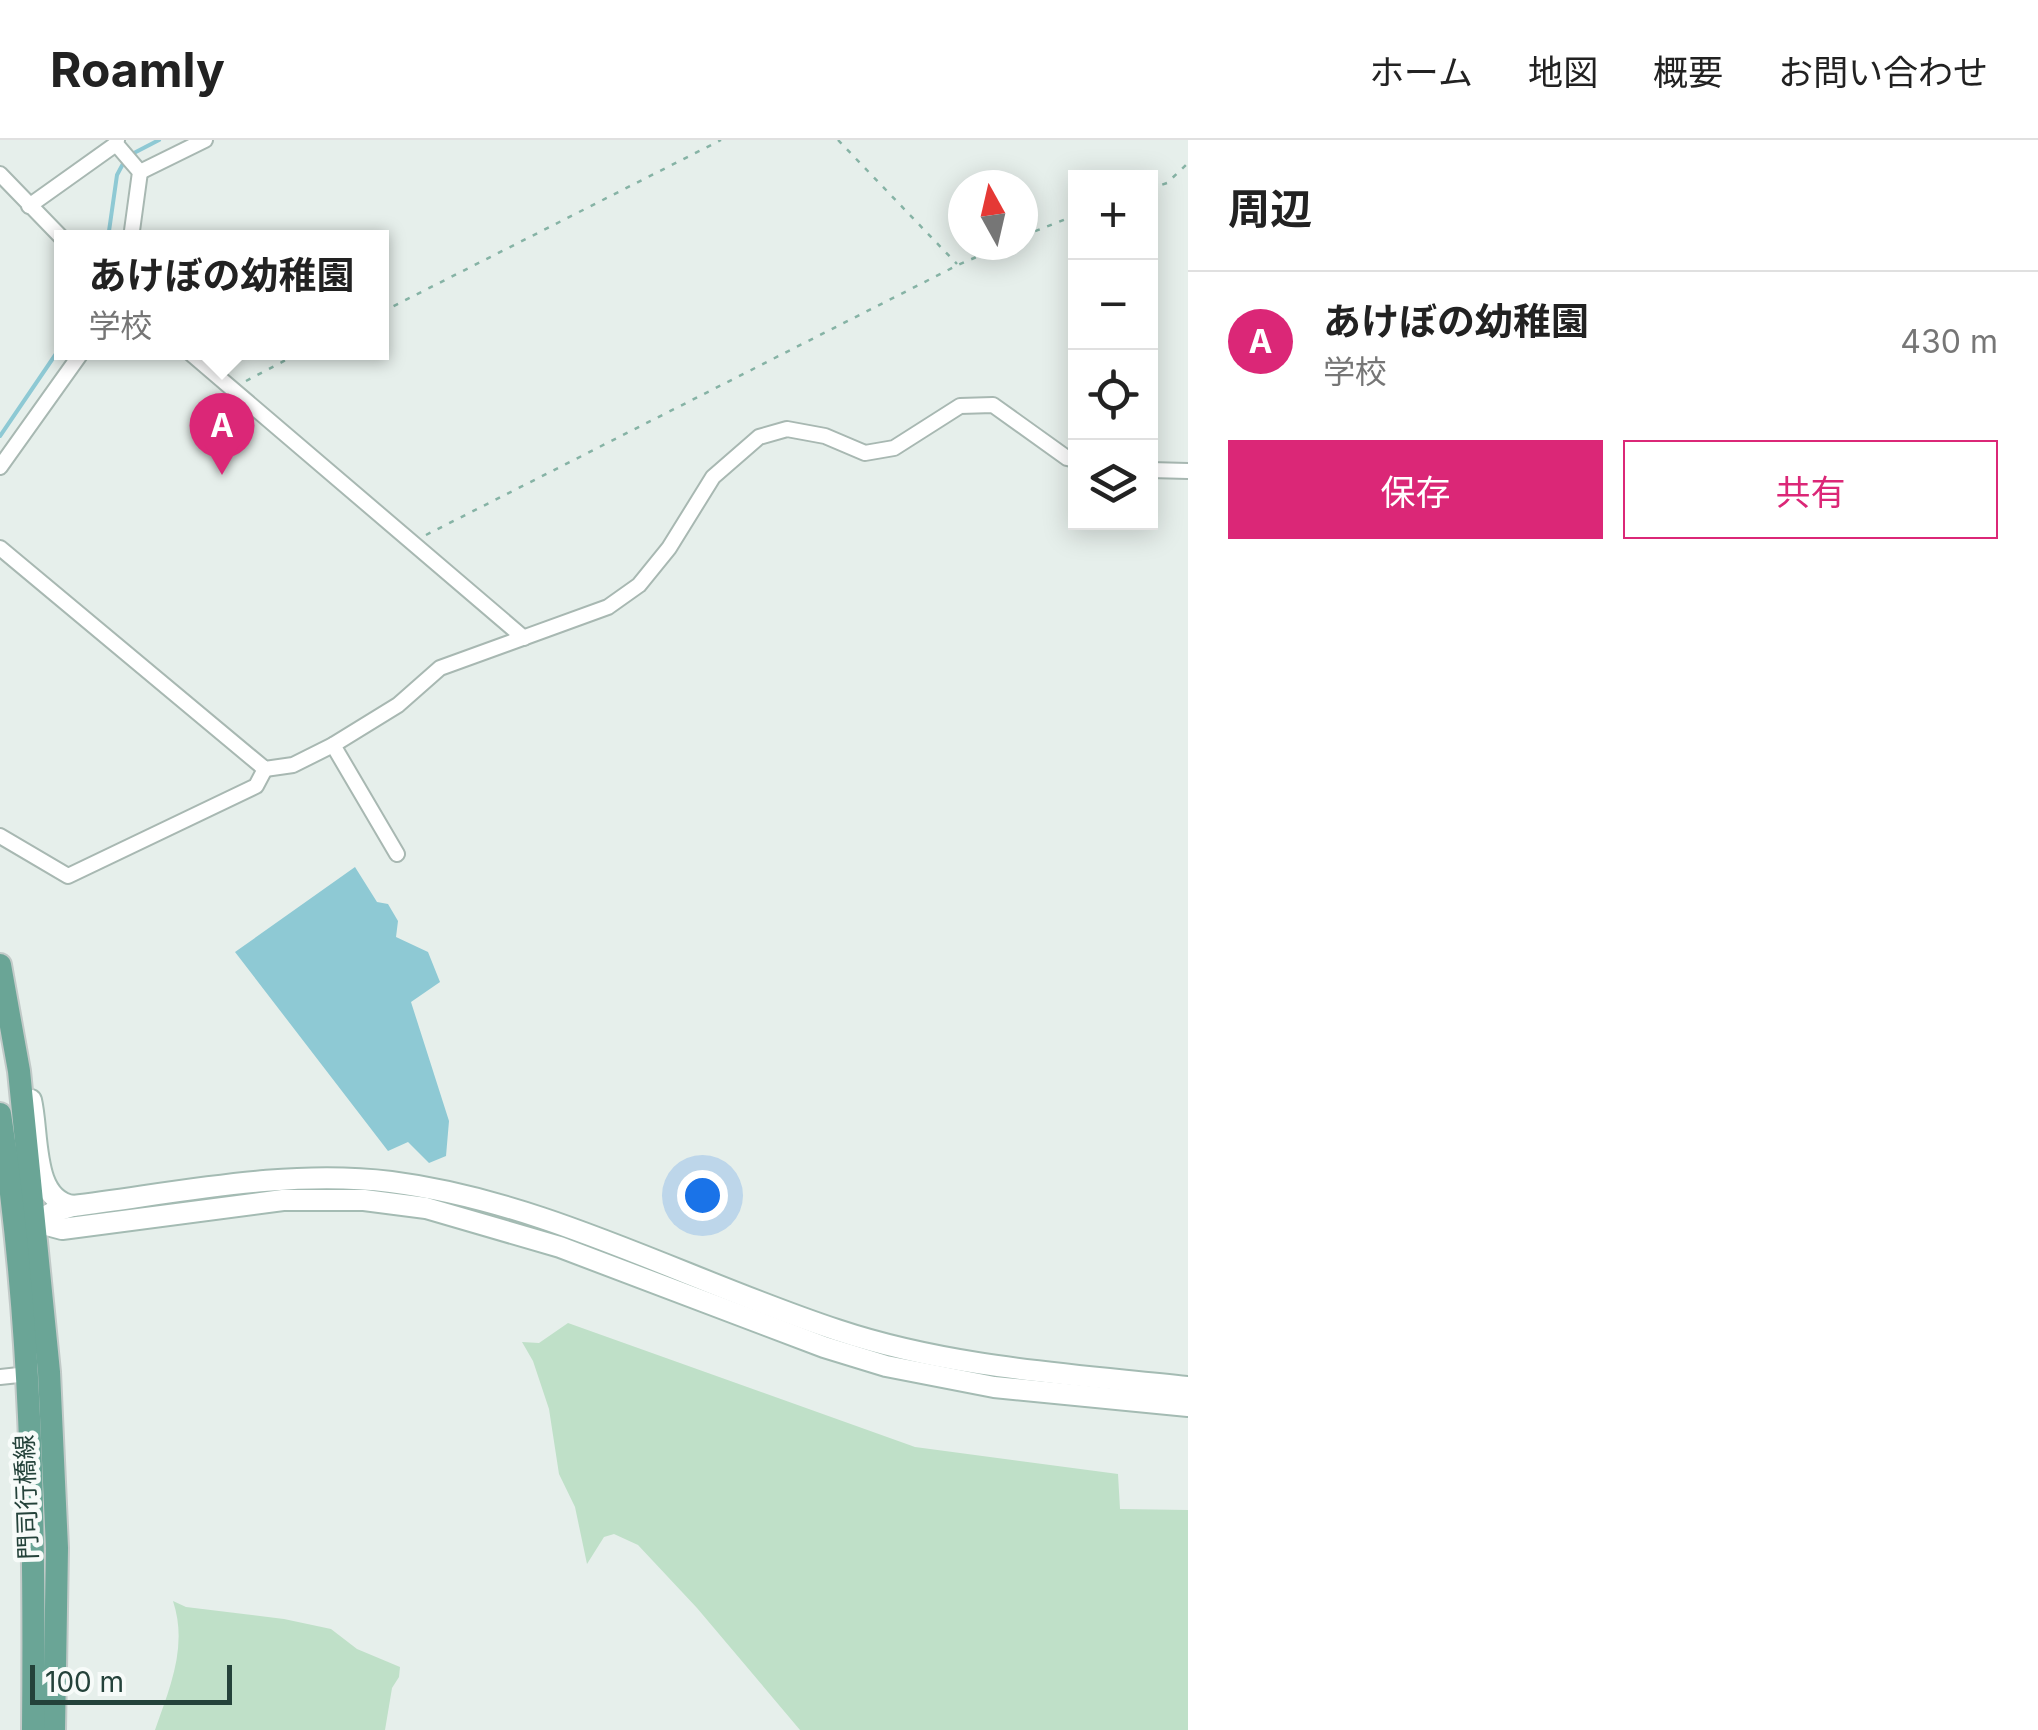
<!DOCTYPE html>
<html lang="ja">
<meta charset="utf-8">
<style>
body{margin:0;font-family:Inter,"Noto Sans JP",sans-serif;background:#f2f2f2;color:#222}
.controls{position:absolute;right:30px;top:30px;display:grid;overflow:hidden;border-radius:0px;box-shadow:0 5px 25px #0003}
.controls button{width:90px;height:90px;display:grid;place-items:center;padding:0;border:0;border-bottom:2px solid #e0e0e0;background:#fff;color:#222;font:50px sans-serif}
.compass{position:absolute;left:948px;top:30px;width:90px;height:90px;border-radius:50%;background:#fff;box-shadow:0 5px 25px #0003;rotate:352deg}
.scale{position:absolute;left:30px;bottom:25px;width:202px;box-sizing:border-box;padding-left:10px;border:5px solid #24423a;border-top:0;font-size:28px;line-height:35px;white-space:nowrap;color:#24423a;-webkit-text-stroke:8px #f7fbf9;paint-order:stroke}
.you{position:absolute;left:702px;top:1055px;width:35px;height:35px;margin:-25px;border:8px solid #fff;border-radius:50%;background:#1a73e8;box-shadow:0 0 0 15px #1a73e833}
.badge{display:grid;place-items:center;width:65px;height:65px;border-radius:50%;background:#db2777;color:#fff;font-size:32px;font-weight:700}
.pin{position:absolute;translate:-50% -82px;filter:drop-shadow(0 2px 5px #0008)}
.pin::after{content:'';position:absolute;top:52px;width:35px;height:30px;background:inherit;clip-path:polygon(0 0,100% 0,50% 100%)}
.popup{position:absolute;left:54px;top:90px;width:335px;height:130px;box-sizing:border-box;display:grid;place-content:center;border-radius:0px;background:#fff;filter:drop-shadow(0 2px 8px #0005);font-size:32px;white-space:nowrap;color:#767676}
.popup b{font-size:38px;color:#222}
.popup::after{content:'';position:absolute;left:50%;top:100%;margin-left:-20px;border:20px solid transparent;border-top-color:#fff}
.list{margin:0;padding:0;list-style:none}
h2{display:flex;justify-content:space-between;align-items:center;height:130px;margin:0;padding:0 40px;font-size:42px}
h2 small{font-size:32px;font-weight:400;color:#767676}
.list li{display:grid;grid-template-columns:65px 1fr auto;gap:30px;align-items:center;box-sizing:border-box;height:140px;padding:0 40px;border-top:2px solid #e0e0e0}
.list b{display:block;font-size:38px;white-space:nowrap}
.list p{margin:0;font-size:32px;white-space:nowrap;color:#767676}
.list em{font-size:32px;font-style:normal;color:#767676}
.actions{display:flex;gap:20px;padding:30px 40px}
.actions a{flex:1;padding:22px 0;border:2px solid #db2777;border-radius:0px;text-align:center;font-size:35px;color:#db2777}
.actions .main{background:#db2777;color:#fff}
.icon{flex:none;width:55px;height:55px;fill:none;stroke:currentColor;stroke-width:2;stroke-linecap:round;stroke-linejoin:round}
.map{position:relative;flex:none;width:1188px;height:1590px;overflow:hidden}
header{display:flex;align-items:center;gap:60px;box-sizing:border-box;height:140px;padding:0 50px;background:#fff;border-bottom:2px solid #e0e0e0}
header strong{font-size:48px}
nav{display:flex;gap:55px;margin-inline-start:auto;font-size:35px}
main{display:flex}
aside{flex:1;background:#fff}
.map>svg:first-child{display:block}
.green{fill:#bfe0c8}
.water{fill:#8ec9d4}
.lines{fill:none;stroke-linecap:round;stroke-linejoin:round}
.stream{stroke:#8ec9d4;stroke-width:4}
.street-casing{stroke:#a8b8b2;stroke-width:18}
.secondary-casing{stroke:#a4bbb3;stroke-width:24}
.primary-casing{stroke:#c2cac8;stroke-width:26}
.path{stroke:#86b3a5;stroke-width:2.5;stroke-dasharray:5 8;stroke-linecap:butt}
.street{stroke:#fff;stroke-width:14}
.secondary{stroke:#fff;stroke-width:20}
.primary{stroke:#6aa596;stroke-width:22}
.labels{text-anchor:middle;stroke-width:9;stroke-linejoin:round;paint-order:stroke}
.street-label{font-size:25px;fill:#24423a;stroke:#f7fbf9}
</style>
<header>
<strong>Roamly</strong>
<nav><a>ホーム</a><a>地図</a><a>概要</a><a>お問い合わせ</a></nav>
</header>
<main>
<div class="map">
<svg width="1188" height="1590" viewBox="0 0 1188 1590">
<rect width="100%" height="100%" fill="#e6efeb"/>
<g class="green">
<polygon points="568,1183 915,1307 1118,1334 1120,1369 1188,1370 1188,1590 800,1590 697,1468 638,1405 614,1394 604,1397 587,1424 575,1367 559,1334 549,1269 533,1221 522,1202 539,1203"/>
<path d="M 173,1461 L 186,1467 L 284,1479 L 331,1489 L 357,1509 L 400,1527 L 399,1537 L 392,1548 L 385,1590 L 155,1590 C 170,1547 188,1506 173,1461 Z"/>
</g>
<polygon class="water" points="355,727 377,762 388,764 398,781 396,797 428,812 440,842 411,862 449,981 446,1016 429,1023 408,1002 388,1011 235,812"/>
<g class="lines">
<g class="stream">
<polyline points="132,14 159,0"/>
<polyline points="108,98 117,35 125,20"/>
<polyline points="0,296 62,205"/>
</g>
<defs>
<g id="street">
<polyline points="117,0 116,4 140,32 131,98"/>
<polyline points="140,32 205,0"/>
<polyline points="0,34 62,98"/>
<polyline points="29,66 116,4"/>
<polyline points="189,212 524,498"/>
<polyline points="0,327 82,212"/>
<polyline points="1150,330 1188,331"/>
<polyline points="0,408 265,629 293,625 333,605 398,565 440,528 608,467 639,445 669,408 713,337 759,297 787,289 825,296 865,313 894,308 960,266 993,265 1067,318 1076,320"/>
<polyline points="333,605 397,714"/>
<polyline points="0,696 68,736 256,646 265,629"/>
<polyline points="0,1237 28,1234"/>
</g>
<g id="secondary">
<path d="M 31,960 C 39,993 31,1060 73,1066"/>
<polyline points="22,1071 36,1082 62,1089 283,1060 364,1060 426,1068 560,1107 824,1207 886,1226 994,1247 1188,1266"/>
<path d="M 36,1082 L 53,1072 L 73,1066 C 177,1053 286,1029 391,1042 C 547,1062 688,1141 837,1190 C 951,1228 1069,1234 1188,1247"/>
</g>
<g id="primary">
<polyline points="0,825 19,931 49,1232 57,1408 54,1590"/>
<path d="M 0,974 C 32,1179 35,1384 33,1590"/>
</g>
</defs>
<use href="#street" class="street-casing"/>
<use href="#secondary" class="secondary-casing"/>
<use href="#primary" class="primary-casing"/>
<g class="path">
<polyline points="838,0 957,124"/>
<polyline points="1150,49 1167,43 1188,23"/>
<polyline points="1023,96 1076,75"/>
<polyline points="382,172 721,0"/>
<polyline points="246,241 301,212"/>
<polyline points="426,395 958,125 1004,105"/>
</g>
<use href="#street" class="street"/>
<use href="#secondary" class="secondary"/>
<use href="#primary" class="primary"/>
</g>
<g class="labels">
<g class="street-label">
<text transform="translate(26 1357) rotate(-92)" y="9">門司行橋線</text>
</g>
</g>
</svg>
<div class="controls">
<button>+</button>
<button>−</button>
<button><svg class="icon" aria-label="locate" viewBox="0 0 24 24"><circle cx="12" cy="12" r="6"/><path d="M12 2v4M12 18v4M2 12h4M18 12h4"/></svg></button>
<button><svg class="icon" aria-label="layers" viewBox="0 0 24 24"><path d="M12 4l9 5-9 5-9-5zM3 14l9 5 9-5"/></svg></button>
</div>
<svg class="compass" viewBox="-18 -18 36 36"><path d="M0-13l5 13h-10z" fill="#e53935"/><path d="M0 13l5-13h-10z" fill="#767676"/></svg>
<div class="scale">100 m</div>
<div class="you"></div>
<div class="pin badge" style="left:222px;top:335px">A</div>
<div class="popup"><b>あけぼの幼稚園</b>学校</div>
</div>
<aside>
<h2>周辺<small></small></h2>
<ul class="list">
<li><span class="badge">A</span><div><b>あけぼの幼稚園</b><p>学校</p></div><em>430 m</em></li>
</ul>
<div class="actions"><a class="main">保存</a><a>共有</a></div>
</aside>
</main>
